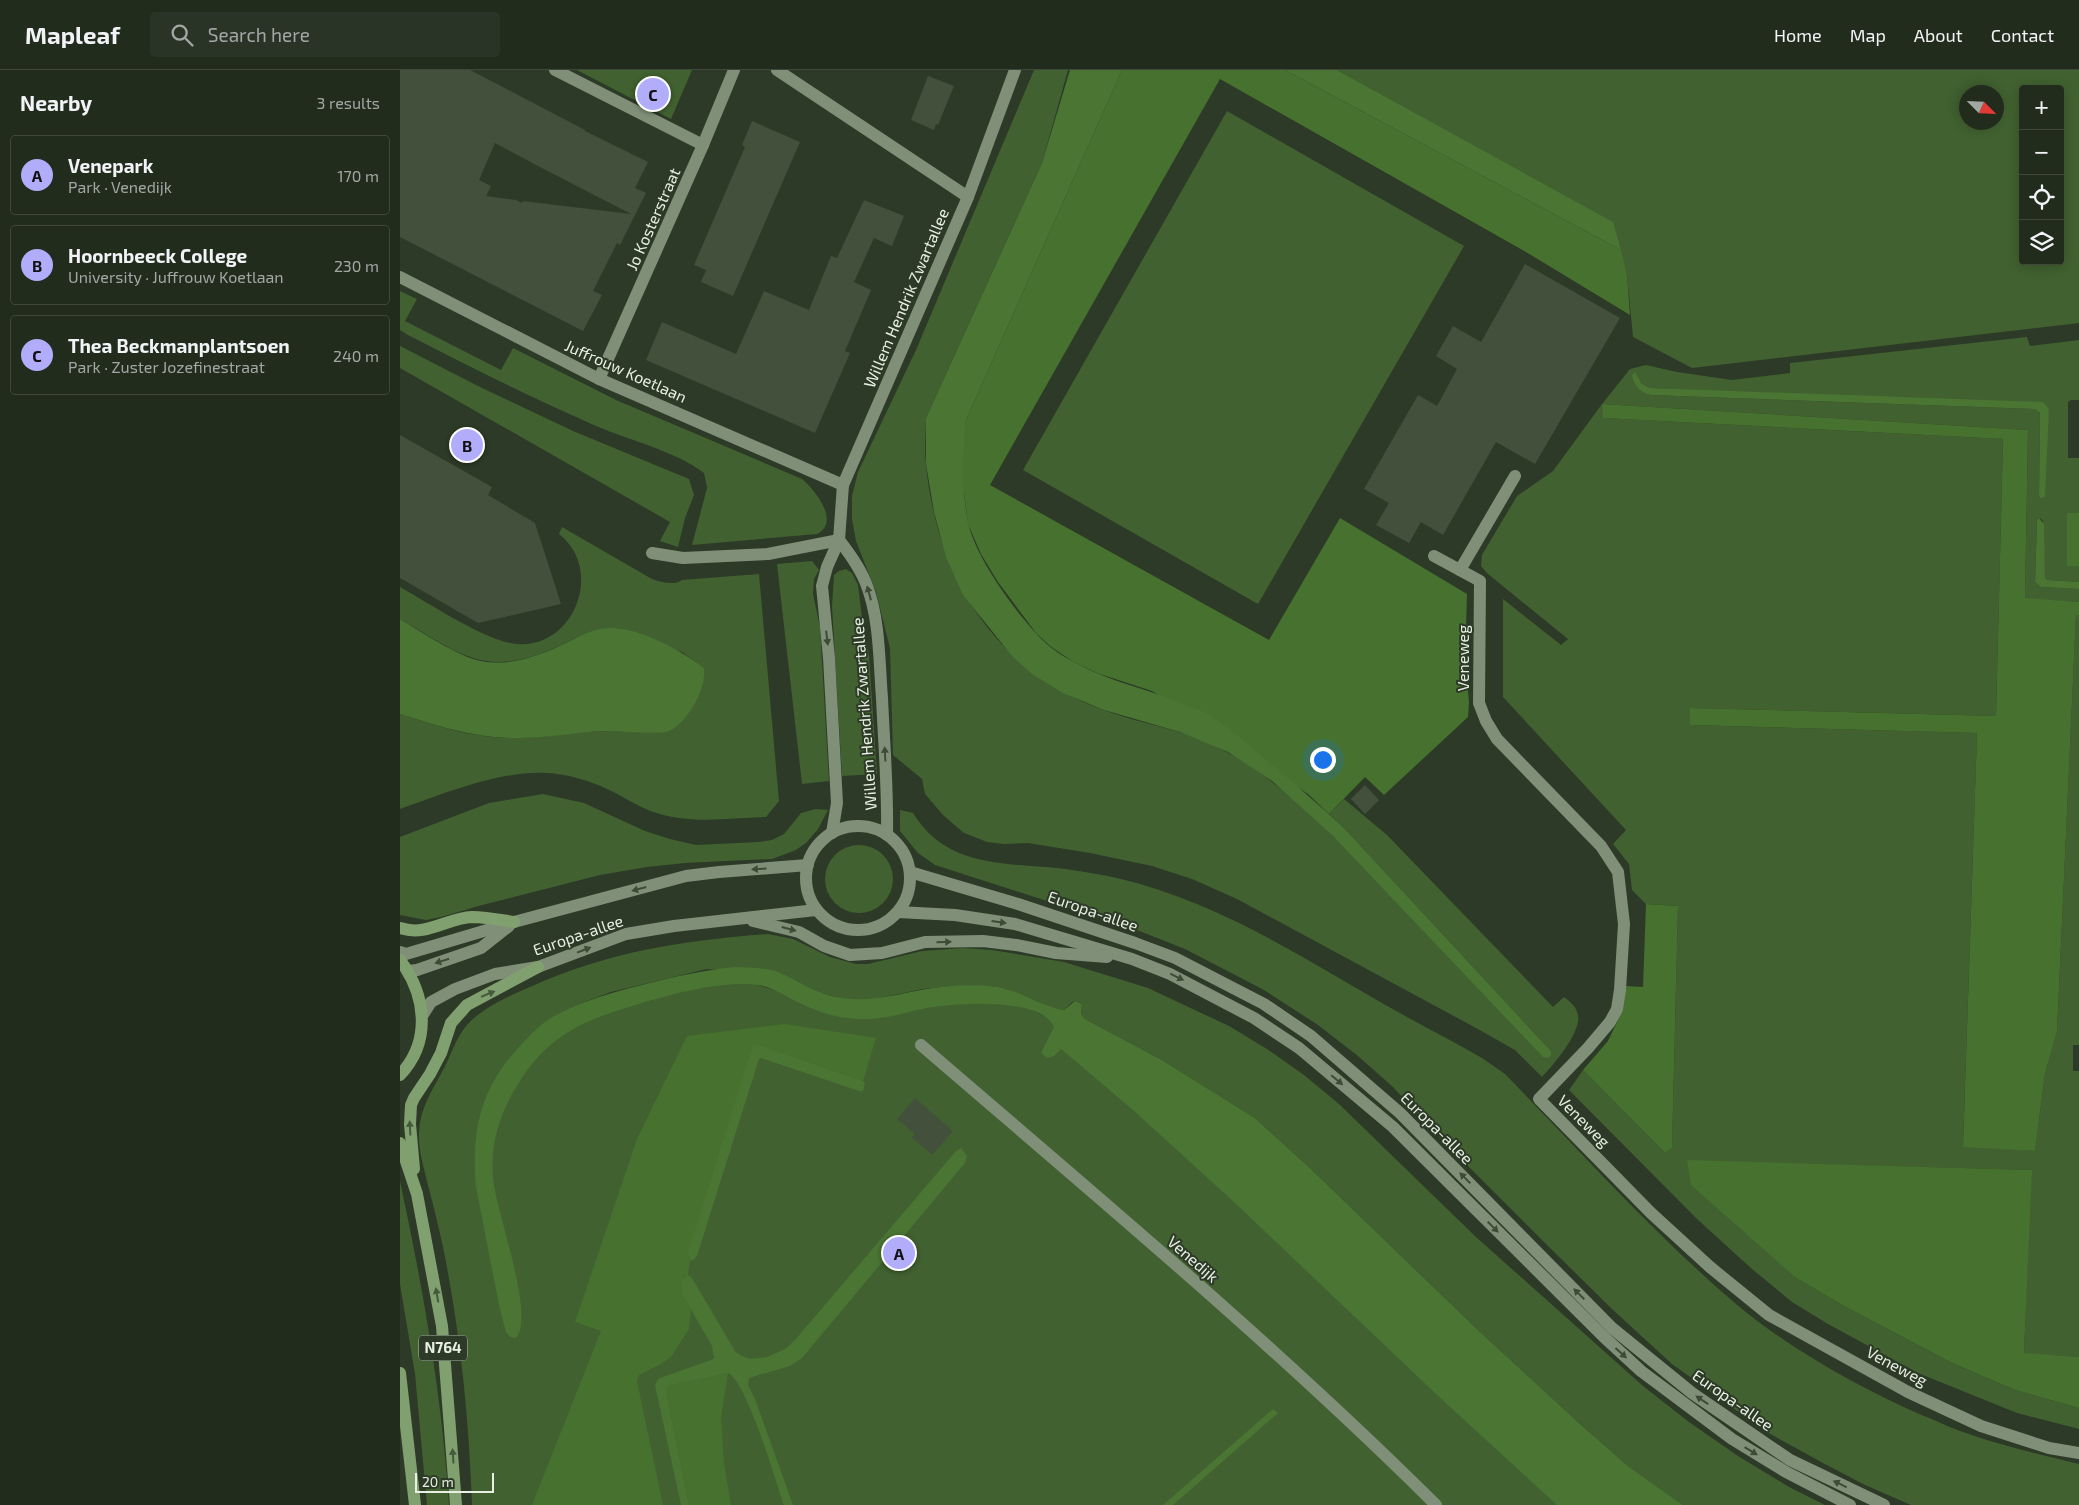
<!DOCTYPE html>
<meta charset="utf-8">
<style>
body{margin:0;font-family:"Exo 2",sans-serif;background:#2a3426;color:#f1f3f6}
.controls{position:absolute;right:15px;top:15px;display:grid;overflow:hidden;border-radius:5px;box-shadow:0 2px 12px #0003}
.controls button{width:45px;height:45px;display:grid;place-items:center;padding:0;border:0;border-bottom:1px solid #3f483b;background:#222c1d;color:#f1f3f6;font:25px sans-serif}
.compass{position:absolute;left:1559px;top:15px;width:45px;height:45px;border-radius:50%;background:#222c1d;box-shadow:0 2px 12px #0003;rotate:114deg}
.scale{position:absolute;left:15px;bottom:12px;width:79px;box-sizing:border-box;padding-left:5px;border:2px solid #e7f0e3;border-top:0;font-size:14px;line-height:18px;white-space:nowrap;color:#e7f0e3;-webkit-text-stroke:4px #2d3a27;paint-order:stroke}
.you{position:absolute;left:922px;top:689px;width:18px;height:18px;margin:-12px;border:4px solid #fff;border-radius:50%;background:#1a73e8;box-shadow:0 0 0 8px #1a73e833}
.badge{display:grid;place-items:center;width:32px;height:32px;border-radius:50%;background:#b1adfa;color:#111;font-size:16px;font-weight:700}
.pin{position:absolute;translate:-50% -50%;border:2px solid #fff;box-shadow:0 1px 5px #0006}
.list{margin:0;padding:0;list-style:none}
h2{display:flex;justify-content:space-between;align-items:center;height:65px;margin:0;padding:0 20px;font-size:21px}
h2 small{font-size:16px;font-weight:400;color:#a2a7a4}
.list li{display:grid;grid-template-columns:32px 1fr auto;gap:15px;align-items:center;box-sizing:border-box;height:80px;margin:0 10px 10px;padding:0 10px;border:1px solid #3f483b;border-radius:5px}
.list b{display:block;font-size:19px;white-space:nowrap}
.list p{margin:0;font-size:16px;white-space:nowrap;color:#a2a7a4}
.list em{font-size:16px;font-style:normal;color:#a2a7a4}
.icon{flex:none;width:28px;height:28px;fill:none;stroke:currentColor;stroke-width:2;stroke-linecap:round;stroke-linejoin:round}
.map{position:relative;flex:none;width:1679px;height:1435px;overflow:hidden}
header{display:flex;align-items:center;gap:30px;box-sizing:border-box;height:70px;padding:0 25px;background:#222c1d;border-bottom:1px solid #3f483b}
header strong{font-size:24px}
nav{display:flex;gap:28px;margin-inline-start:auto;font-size:18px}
.search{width:350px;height:45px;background:#2a3426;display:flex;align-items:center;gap:12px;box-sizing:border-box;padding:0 18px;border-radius:5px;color:#a2a7a4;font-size:19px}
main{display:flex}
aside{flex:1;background:#222c1d}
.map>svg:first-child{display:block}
.green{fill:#416130;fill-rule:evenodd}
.forest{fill:#47712f}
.water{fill:#4a7533}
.building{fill:#42503c;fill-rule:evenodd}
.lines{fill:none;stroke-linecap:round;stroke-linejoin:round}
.street{stroke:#7f8f78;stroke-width:12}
.secondary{stroke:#7f8f78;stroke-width:12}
.primary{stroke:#80a16f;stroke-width:12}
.oneway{fill:#3d4b37}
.oneway2{fill:#46593d}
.labels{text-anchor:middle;stroke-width:4;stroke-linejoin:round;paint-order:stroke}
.shield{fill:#2d3a27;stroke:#afb9ab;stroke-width:1}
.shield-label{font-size:15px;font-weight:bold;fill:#e7f0e3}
.street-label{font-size:16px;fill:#e7f0e3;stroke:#2d3a27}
</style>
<header>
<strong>Mapleaf</strong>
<div class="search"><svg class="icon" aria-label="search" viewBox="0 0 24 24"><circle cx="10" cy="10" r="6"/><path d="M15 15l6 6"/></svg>Search here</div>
<nav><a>Home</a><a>Map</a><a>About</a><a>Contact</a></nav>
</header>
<main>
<aside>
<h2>Nearby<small>3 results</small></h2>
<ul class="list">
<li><span class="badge">A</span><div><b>Venepark</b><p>Park · Venedijk</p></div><em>170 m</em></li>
<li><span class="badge">B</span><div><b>Hoornbeeck College</b><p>University · Juffrouw Koetlaan</p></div><em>230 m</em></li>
<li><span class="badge">C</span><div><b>Thea Beckmanplantsoen</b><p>Park · Zuster Jozefinestraat</p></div><em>240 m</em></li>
</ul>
</aside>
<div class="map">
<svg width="1679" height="1435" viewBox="0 0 1679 1435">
<rect width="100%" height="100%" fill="#2d3a27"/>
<g class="green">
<polygon points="177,0 292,0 271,49"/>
<path d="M 634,0 L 668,0 L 642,93 L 526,348 C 526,363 524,379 526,395 C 537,507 595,601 704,640 C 727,649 752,654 776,661 C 811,672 844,689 872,712 C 913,744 949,782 986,818 C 1041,872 1096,927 1151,981 L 945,759 L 929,744 L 944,729 L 987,765 L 1153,937 L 1164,927 C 1169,931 1175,935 1177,942 C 1185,959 1153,995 1142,1007 L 1115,980 L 1076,958 L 837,829 L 792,809 L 752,796 L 690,783 L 628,773 L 604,774 L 587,772 L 564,763 L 543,745 L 525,724 L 522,709 L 493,685 L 490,578 L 476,522 L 456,471 L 452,449 L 452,426 L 458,402 L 516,280 Z"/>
<path d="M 937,0 L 1679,0 L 1679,253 L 1292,298 L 1233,267 L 1227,205 L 1212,152 ZM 1623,19 L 1660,19 L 1660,191 L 1623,191 ZM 1566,22 L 1596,22 L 1596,52 L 1566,52 Z"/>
<polygon points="827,41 1064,176 858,534 623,400"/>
<path d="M 0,221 L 17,229 L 5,251 L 101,300 L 113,278 L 216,330 L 402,409 C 415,420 441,452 417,464 L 292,475 L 307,418 L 304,403 C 275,381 229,370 196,356 C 132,328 70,297 8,265 L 0,260 Z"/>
<path d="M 1627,267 L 1630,276 L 1679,270 L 1679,330 L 1671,330 L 1668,332 L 1668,388 L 1679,388 L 1679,443 L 1667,444 L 1667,495 L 1679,496 L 1679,512 L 1648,510 L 1645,508 L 1643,451 L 1640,448 L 1637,450 L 1635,512 L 1641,517 L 1679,519 L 1679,532 L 1625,529 L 1628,360 L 1202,334 L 1204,348 L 1603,369 L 1596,646 L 1290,638 L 1290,655 L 1577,663 L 1563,1076 L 1635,1081 L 1645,1004 L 1657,962 L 1676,544 L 1679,545 L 1679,975 L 1673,975 L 1673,1001 L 1679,1001 L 1679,1287 L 1624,1284 L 1631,1100 L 1287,1091 L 1396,1208 L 1442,1235 L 1552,1293 L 1615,1320 L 1679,1338 L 1679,1359 L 1617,1343 L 1518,1303 L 1428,1254 L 1392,1232 L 1352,1199 L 1297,1149 L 1169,1020 L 1183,1000 L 1265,1083 L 1272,1078 L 1278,836 L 1246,834 L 1232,820 L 1229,794 L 1213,774 L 1226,760 L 1103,627 L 1103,529 L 1161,575 L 1168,569 L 1088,504 L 1081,496 L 1082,485 L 1117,426 L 1153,401 L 1202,334 L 1230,299 L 1246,295 L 1277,302 L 1332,310 L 1390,303 L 1390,293 ZM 1241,313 L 1250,318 L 1649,339 L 1639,425 L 1640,343 L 1635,339 L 1250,325 L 1245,323 Z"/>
<polygon points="0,276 80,317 173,361 289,409 294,425 285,448 278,477 260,471 270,452 0,298"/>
<path d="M 162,457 L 252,509 C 261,512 274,516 282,510 L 359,504 L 379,731 L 366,747 C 332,748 294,754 260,744 C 240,739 224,726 205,718 C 187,710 167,704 147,703 C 101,700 43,724 0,739 L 0,644 C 37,656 76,669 115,668 C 147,668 179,661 211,661 C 224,661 262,665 271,659 C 294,647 297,621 304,598 L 282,582 L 212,559 C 189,559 171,571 150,580 C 82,608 58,582 0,549 L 0,517 C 29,533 85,571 116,574 C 174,579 205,500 159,464 Z"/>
<polygon points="412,491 419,500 414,509 413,524 420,557 429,711 402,714 377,494"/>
<polygon points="446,499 452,503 458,515 463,556 469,585 477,704 442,706 432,536 434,505 439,501"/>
<polygon points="143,724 184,733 245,761 270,769 296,775 358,772 372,770 384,764 401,743 416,739 428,740 418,759 406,773 396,780 372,789 285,793 247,797 200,805 82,835 41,847 26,850 0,845 0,767 89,733"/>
<path d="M 500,740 L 513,743 C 544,793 593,793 646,797 C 670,799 694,803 717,808 C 815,831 897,884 982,933 C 1015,952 1049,969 1082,988 L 1105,1004 C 1181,1082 1253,1163 1336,1234 C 1390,1279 1459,1318 1524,1346 C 1538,1351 1552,1359 1566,1363 C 1603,1376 1641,1385 1679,1394 L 1679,1435 L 1511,1435 L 1465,1415 L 1423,1393 L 1365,1361 L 1272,1294 L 1212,1239 L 1145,1173 L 1046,1074 L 993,1017 L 958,986 L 918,955 L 864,920 L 785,879 L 737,860 L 535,795 L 518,783 L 500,761 Z"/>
<circle cx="459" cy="809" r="34"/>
<path d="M 368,864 L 393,869 L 430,887 L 456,894 L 468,894 L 522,881 L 563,878 L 592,880 L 664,892 L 748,918 L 829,956 L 867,979 L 904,1005 L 939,1034 L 1076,1167 L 1243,1316 L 1289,1352 L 1338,1386 L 1389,1417 L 1425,1435 L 1283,1435 L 1228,1396 L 1179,1353 L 1078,1260 L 910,1098 L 855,1048 L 762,990 L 685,949 L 681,944 L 682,934 L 675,931 L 671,933 L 664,940 L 652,938 L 607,919 L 590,916 L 552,916 L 523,919 L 464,931 L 440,928 L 421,923 L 397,912 L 383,904 L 307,899 L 211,922 L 187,931 L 155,946 L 144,954 L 326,905 L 444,942 L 608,928 L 667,957 L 1237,1435 L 72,1435 C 69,1351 61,1269 45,1187 C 40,1162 34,1138 28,1115 C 24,1098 18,1080 19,1062 C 20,1039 31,1022 42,1002 C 51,986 55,969 67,955 C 83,937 107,927 130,917 C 211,881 280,871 368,864 Z"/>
<path d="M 0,1111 C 23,1218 42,1326 49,1435 L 27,1435 L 15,1304 L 0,1214 Z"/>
</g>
<g class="forest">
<polygon points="722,0 885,0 1221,180 1227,205 1230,245 1126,182 820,9 590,415 869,570 940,448 1067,524 1065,590 1069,632 1068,647 984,725 965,707 929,744 908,724 752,621 697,603 672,591 650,576 636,563 598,512 581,484 568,454 563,413 563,370 566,350"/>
<polygon points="1202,334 1628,360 1625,528 1679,532 1679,545 1676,545 1657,962 1645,1004 1635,1081 1563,1077 1577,663 1290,655 1290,638 1596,646 1603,369 1203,348"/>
<rect x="1667" y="443" width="12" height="53"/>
<polygon points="1246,834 1278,836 1272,1078 1265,1083 1183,1000 1208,971 1219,948 1225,916 1243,917"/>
<polygon points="385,954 476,968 463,1011 360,975 289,1188 290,1190 288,1205 284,1207 282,1224 291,1240 289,1259 271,1287 261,1294 239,1305 237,1311 263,1435 132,1435 201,1261 175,1252 237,1069 287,966"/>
<polygon points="1287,1090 1632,1100 1624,1283 1679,1287 1679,1338 1615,1320 1552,1293 1442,1235 1396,1208 1291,1115"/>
<polygon points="328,1303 321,1348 324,1393 331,1435 289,1435 266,1321 268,1316 272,1315"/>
</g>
<g class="water">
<path d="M 670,0 L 722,0 L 566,350 C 562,384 562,419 568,452 C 575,488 621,551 648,575 C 662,587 678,594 694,602 C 722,614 755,622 784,634 C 791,637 801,640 808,644 C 827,656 845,672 862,686 C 890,710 918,734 945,759 L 1151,981 L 1151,985 L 1148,988 L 1143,987 L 933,766 L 872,711 L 828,682 L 780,662 L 704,640 L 663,623 L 632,604 L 612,586 L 563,525 L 546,487 L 534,442 L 526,394 L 526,348 L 642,93 Z"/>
<polygon points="885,0 937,0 1213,152 1221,180"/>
<path d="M 1235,302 L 1241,313 L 1250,318 L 1643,332 L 1649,339 L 1645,427 L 1640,428 L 1639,425 L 1640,343 L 1635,339 L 1250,325 C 1240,322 1234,316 1232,305 Z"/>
<polygon points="1639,448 1644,454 1645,508 1648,510 1679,512 1679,519 1641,517 1635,512 1637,450"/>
<path d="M 0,549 C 20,561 59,587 81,591 C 111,597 141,585 168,572 C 178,567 189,561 200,559 C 232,553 279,579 304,598 C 307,617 288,653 269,661 C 259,665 219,661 205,661 C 175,662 145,669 114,668 C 74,668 38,656 0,644 Z"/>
<path d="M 335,897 C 350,898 369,897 383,904 C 403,914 420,925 442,928 C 470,932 494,925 521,920 C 542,916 567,914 589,916 C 616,917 638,936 664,940 L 675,931 L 682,934 L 681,944 L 685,949 L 762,990 L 855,1048 L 910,1098 L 1078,1260 L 1179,1353 L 1228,1396 L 1283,1435 L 1157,1435 L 1036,1324 L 835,1133 L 733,1040 L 661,979 L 654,986 L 647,988 L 641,983 L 654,957 C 640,924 538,933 509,942 C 470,953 439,952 402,934 C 390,929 376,919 363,916 C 320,907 243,932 202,946 C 166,959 140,979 120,1011 C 101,1040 90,1071 93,1107 C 95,1139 136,1246 116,1268 L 110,1267 L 106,1262 L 100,1240 L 76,1117 C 71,1062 80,1019 119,977 C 130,965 141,953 156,945 C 183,931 212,922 242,915 C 273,907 303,900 335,897 Z"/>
<polygon points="353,975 360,975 463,1011 465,1014 463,1021 459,1021 361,988 359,989 297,1186 293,1190 290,1190 288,1183"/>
<path d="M 561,1078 L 567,1086 L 565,1093 L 402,1288 L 390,1296 L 349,1308 L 348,1315 L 355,1329 L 393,1435 L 384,1435 C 375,1410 347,1312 328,1303 L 272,1315 L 268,1316 L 266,1321 L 289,1435 L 281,1435 L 255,1315 L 258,1309 L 263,1307 L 311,1290 L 314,1288 L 312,1276 L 282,1224 C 281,1216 280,1209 288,1205 L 292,1208 L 335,1281 L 340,1285 L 350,1289 L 367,1287 L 385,1279 L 395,1270 L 556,1081 Z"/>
<polygon points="873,1339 878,1343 773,1435 763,1435"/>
</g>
<g class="building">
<path d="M 0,0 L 70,0 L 185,60 L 185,61 L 248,92 L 235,118 L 246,123 L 220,175 L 217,173 L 193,221 L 202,225 L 183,261 L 0,167 ZM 95,73 L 140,97 L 231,144 L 123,131 L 122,133 L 116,130 L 86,126 L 91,116 L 79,110 Z"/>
<polygon points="528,6 554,16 538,55 536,54 534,60 511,50"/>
<polygon points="352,51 400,72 333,226 301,212 306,200 294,195 345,77 342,75"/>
<polygon points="464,130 504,146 492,176 474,168 454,212 471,220 445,281 450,283 415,363 246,290 262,252 336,284 364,221 409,240 431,186 437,188"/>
<polygon points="1125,194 1220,248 1135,394 1096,372 1043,465 1021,452 1009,473 976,455 989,433 964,419 1018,325 1037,336 1057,299 1036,286 1053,256 1081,272"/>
<polygon points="0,365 92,417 88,425 135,453 161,534 78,553 0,508"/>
<polygon points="965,715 979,730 965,744 951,729"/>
<polygon points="515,1028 553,1061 532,1085 512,1067 515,1064 497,1049"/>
</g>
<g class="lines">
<g class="street">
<polyline points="155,0 303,75"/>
<polyline points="377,0 568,127"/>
<polyline points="0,207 199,309 443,415"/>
<polyline points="199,309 303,75 334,0"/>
<path d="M 439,470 C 450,484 461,499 467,516 C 480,551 479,591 482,628 C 484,674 488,719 487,765"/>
<polyline points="252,483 283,488 368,484 439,470"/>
<polyline points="1034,486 1080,511 1079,633 1086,651 1097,669 1201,776 1218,802 1224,854 1220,920 1217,939 1210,952 1188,978 1139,1029 1251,1143 1310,1197 1369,1245 1508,1322 1581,1356 1649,1378 1679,1383"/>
<polyline points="1060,500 1115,406"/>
<polyline points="432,763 437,733 429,588 422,516 427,497 439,470 443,415 568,127 615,0"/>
<path d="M 521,975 C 695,1125 873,1273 1036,1435"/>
</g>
<g class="secondary">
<circle cx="458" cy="808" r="52"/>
<polyline points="510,802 618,834 735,873 775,888 864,934 911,966 1000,1043 1212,1258 1292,1323 1390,1390 1484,1435"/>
<polyline points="498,842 555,845 615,854 732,889 770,904 854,948 899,978 993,1057 1204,1267 1241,1301 1332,1369 1386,1402 1450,1435"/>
<polyline points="353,851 399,862 424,876 450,885 482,883 525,872 583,871 616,875 656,883 707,887"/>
<polyline points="0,882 6,884 114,852 286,806 319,802 408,795"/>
<polyline points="8,901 17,900 81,878 109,856"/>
<polyline points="22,946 31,932 55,919 95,904 138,897 226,864 274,856 416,840"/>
</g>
<g class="primary">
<path d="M 0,858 C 26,867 47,848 72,847 C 86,847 101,850 114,852"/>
<path d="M 0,890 C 26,925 32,971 0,1005"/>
<polyline points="0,1073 17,1124 42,1256 56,1435"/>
<polyline points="14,1099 10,1054 11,1035 14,1028 30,1004 41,983 51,953 67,935 138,897"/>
<polyline points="0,1303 15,1435"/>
</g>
</g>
<defs><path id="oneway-solid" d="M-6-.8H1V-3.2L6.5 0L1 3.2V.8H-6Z" transform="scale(1.25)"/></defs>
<g class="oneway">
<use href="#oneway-solid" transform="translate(469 523) rotate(-105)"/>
<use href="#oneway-solid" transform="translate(427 568) rotate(83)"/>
<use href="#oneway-solid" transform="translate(485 684) rotate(-93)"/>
<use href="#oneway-solid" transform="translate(359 799) rotate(176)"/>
<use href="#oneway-solid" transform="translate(239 819) rotate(165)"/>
<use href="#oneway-solid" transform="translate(599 852) rotate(8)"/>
<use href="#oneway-solid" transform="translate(389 859) rotate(15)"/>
<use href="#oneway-solid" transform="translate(544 872) rotate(-1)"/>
<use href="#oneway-solid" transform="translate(184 880) rotate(-21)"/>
<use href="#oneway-solid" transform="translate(42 891) rotate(162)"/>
<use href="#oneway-solid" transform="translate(777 907) rotate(26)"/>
<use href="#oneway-solid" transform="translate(937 1010) rotate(40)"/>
<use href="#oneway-solid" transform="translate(1065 1108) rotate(-135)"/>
<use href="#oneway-solid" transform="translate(1093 1157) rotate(45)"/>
<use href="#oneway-solid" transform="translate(1179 1224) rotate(-135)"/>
<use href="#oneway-solid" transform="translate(1221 1283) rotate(42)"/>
<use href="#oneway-solid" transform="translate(1302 1330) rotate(-146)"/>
<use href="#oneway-solid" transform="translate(1351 1381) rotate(31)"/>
<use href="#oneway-solid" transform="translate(1440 1414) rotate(-154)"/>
</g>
<g class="oneway2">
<use href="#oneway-solid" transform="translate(88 924) rotate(-22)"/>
<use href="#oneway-solid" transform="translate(10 1058) rotate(-93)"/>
<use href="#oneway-solid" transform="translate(37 1225) rotate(-100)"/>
<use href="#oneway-solid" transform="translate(53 1386) rotate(-94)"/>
</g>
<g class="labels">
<rect class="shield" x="19" y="1265.5" width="48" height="25" rx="4"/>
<g class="shield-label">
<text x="43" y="1283">N764</text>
</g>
<g class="street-label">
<text transform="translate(253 149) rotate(-66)" y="6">Jo Kosterstraat</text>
<text transform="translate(506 228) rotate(-67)" y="6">Willem Hendrik Zwartallee</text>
<text transform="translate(226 301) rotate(24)" y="6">Juffrouw Koetlaan</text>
<text transform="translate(1063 588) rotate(-90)" y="6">Veneweg</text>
<text transform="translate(464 644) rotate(-94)" y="6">Willem Hendrik Zwartallee</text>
<text transform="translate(693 841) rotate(19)" y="6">Europa-allee</text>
<text transform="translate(178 865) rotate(-19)" y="6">Europa-allee</text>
<text transform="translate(1184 1051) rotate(45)" y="6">Veneweg</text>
<text transform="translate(1037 1058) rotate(45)" y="6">Europa-allee</text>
<text transform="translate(793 1189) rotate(41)" y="6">Venedijk</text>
<text transform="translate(1497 1296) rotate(28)" y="6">Veneweg</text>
<text transform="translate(1333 1330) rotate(35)" y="6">Europa-allee</text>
</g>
</g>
</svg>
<div class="controls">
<button>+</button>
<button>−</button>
<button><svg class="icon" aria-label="locate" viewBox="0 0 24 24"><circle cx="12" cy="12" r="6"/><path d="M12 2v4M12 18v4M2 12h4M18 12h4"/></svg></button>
<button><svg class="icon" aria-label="layers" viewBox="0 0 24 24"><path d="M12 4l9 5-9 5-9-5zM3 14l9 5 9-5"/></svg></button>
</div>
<svg class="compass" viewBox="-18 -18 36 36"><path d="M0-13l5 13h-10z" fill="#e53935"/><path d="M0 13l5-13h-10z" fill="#a2a7a4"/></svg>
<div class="scale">20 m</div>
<div class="you"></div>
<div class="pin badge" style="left:499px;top:1183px">A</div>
<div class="pin badge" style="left:67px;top:375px">B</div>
<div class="pin badge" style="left:253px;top:24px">C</div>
</div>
</main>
